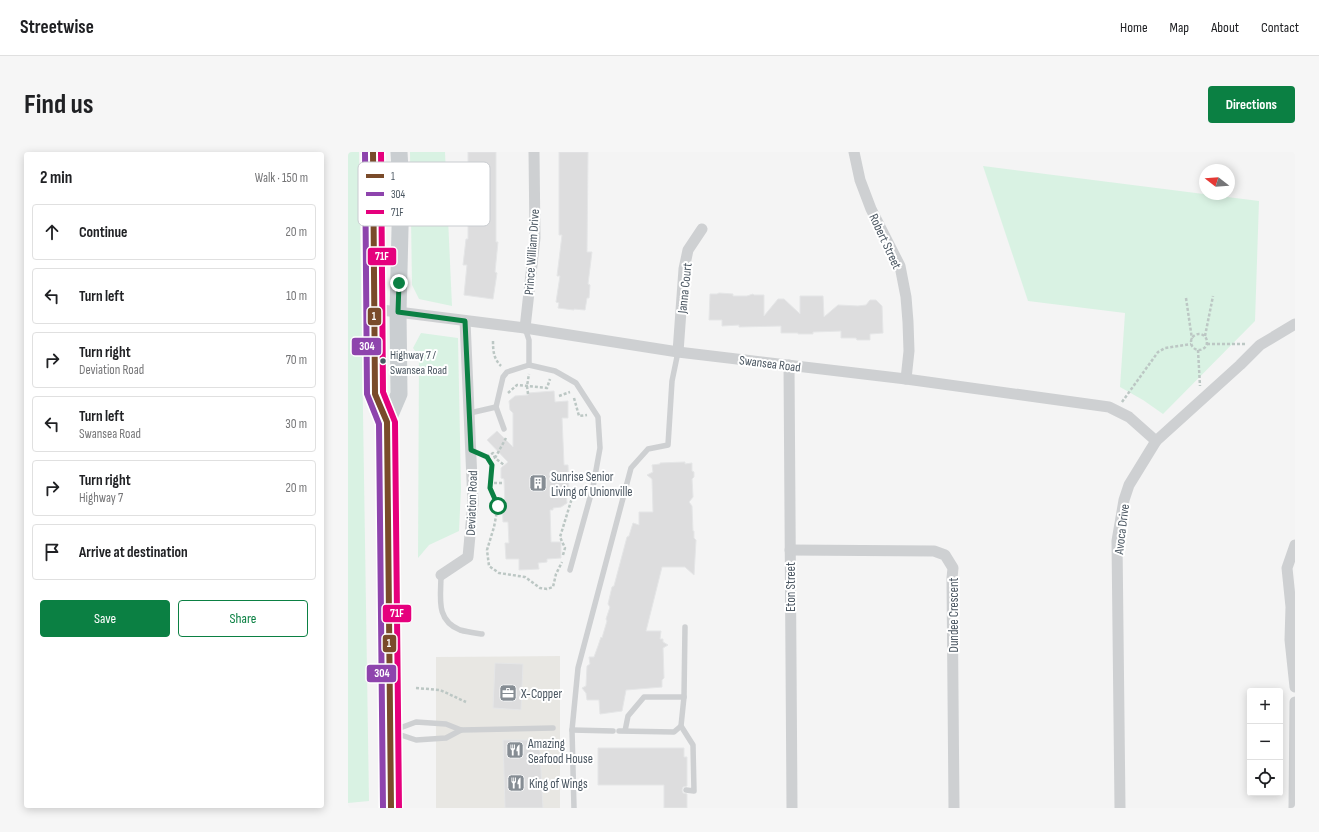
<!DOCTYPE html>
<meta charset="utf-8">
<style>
body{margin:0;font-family:"Sofia Sans Condensed",sans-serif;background:#f6f6f6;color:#202124}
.controls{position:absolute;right:12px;bottom:12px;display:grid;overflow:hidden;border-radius:4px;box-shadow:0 2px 10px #0003}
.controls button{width:36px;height:36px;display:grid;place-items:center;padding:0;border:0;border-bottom:1px solid #e0e0e0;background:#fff;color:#202124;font:20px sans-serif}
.compass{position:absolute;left:851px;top:12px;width:36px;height:36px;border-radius:50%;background:#fff;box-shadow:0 2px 10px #0003;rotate:287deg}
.stop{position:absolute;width:12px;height:12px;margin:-9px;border:3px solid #0b8043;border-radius:50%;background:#fff}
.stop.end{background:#0b8043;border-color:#fff;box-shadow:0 1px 4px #0008}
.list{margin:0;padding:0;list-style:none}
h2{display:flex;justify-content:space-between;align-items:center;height:52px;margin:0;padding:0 16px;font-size:17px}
h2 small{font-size:13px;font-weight:400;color:#757577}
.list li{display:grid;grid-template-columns:26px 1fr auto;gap:12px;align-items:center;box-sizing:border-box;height:56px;margin:0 8px 8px;padding:0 8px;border:1px solid #e0e0e0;border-radius:4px}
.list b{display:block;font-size:15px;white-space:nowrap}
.list p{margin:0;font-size:13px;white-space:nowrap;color:#757577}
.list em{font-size:13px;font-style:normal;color:#757577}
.actions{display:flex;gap:8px;padding:12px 16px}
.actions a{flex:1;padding:9px 0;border:1px solid #0b8043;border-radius:4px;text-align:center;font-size:14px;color:#0b8043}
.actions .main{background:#0b8043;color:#fff}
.icon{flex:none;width:22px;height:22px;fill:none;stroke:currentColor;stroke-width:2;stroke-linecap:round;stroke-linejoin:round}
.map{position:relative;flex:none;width:947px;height:656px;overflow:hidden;border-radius:4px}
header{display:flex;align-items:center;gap:24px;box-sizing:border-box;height:56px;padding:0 20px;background:#fff;border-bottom:1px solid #e0e0e0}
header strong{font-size:19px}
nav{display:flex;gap:22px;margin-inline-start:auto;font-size:14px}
.intro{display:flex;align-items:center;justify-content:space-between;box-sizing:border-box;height:96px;padding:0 24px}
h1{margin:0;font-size:28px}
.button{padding:10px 18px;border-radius:4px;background:#0b8043;color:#fff;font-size:14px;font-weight:700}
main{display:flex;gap:24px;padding:0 24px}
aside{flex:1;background:#fff;border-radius:4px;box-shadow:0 2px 10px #0003}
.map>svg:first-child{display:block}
.commercial{fill:#e8e7e3}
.green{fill:#d9f2e3}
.building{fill:#ddddde;stroke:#e5e6e7}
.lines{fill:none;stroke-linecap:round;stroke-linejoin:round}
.path{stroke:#bcc7c4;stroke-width:2.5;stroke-dasharray:3 2;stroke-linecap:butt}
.service{stroke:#ced0d2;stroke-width:5.5}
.minor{stroke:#ced0d2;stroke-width:11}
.primary{stroke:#caced1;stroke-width:17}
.bus-1-casing{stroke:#fff;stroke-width:9}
.bus-2-casing{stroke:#fff;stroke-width:9}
.bus-3-casing{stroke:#fff;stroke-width:9}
.bus-1{stroke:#7a4b2a;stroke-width:6}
.bus-2{stroke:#8e44ad;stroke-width:6}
.bus-3{stroke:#e5007d;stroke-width:6}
.route{stroke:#0b8043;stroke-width:5}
.bus-dot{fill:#4a5661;stroke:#fff;stroke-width:1.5}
.labels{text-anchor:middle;stroke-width:4;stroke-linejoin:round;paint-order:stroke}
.bus-label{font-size:12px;fill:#4a5661;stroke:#fff;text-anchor:start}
.street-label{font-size:13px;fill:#4a5661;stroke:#fff}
.poi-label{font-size:13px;fill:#4a5661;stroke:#fff;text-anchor:start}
.key{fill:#fff;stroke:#c9ccd0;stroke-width:1}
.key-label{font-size:11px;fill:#4a5661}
.line-badge{stroke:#fff;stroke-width:1.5}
.badge-label{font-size:11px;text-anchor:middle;font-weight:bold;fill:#fff}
</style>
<header>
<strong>Streetwise</strong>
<nav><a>Home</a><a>Map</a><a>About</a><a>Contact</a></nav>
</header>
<div class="intro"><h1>Find us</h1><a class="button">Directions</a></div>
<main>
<aside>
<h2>2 min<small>Walk · 150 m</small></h2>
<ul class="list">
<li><svg class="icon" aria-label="ahead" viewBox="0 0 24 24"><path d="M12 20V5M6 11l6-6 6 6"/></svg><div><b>Continue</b></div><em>20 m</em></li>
<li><svg class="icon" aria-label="left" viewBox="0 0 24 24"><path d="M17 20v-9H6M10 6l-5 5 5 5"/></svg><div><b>Turn left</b></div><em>10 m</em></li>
<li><svg class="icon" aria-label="right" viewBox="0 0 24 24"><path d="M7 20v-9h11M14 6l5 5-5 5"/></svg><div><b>Turn right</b><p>Deviation Road</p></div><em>70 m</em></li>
<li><svg class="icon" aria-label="left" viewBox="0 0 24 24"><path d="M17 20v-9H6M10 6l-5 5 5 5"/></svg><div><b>Turn left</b><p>Swansea Road</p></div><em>30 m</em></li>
<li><svg class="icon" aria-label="right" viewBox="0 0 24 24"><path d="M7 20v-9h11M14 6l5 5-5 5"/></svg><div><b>Turn right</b><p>Highway 7</p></div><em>20 m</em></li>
<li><svg class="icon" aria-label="arrive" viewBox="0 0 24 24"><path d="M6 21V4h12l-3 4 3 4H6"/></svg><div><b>Arrive at destination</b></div></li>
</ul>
<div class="actions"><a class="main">Save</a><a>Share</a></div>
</aside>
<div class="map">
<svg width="947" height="656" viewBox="0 0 947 656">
<rect width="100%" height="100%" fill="#f4f4f4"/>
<polygon class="commercial" points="212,504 212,656 88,656 88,505"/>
<g class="green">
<polygon points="0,0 11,0 21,649 0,651"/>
<polygon points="62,0 97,0 104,154 71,147 64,133"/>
<polygon points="635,14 911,49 907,169 815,262 795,248 772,235 777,161 680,149"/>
<polygon points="73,181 110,186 113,337 111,379 81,393 70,406 71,204 65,196"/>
</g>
<g class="building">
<polygon points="120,0 148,0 148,90 150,90 147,120 149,121 145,147 116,143 119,113 115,113 118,87 120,87"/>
<polygon points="211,0 240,0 239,100 244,100 240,132 242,133 241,146 239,146 237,158 226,157 226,158 210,156 211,151 208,150 212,124 209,124 214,83 211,83"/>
<polygon points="371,141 385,142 385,144 399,144 405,142 406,143 416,143 416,164 430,147 436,147 452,162 452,144 475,144 476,165 490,153 510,154 518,153 522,148 528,148 534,154 535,181 522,182 522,188 509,188 508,186 493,186 493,179 465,180 465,182 450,182 450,181 433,181 433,174 391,175 391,173 374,174 374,168 361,168 362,142 369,142"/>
<polygon points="206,239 207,250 220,249 220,266 214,266 216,313 220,313 221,341 218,341 219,351 213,355 205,356 205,358 202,358 203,390 213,390 213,406 199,407 199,410 190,411 191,417 171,418 171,407 158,407 157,391 161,391 160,370 155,370 154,352 157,352 156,327 153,326 153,316 160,310 139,288 149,279 165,295 165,261 162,258 161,249 167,244 180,243 180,241"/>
<polygon points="337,310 337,312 344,311 344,319 346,320 346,325 344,327 345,345 341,350 344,354 345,379 346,379 346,386 348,388 346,423 337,415 314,415 298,479 313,479 312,487 315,487 315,490 320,493 315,496 316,526 314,528 314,535 278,538 274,559 252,562 251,548 239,548 238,541 234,536 238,534 239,514 242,512 241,505 246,505 250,494 253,485 254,486 259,469 258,467 262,455 260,452 264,435 266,434 279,385 281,384 285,371 291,373 291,360 305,360 304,327 299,323 305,320 304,313 312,312 312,311"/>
<polygon points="147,511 175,512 173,558 145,556"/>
<polygon points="155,588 180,588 192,599 195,656 157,656"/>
<polygon points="250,596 336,596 336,605 339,605 339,634 335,635 334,638 335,641 339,642 339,656 316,656 316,633 250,633"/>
</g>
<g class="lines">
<g class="path">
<polyline points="838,146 844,187"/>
<circle cx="851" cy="190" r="8"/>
<polyline points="857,184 865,144"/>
<path d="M 145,189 C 145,200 146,207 153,214"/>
<polyline points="859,192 897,192"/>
<polyline points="850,198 852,234"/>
<polyline points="160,241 169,233 199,236 202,227"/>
<polyline points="180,242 179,234 181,222"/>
<polyline points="211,244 222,240"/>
<polyline points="226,246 231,264 239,263"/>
<polyline points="774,250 810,200 817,196 843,192"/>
<polyline points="135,303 139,305 144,313 141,336 150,354 146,375 139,398 141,414 151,421 177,425 192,436 199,437 205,435 208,422 214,410"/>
<polyline points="139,305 145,301 147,306 156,313"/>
<polyline points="147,306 158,286"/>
<polyline points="141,331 155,331"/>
<polyline points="215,403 217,396 212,385 224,346 235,337"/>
<polyline points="68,536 92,538 118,550"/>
</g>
<g class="service">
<polyline points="177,176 181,188 181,213"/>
<polyline points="122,261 148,255"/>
<polyline points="156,277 148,255 155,225 159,220 181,213 207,219 228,231 250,265 252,296 245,335 222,418"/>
<path d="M 93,423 C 93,445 87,468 112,478 C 119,480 127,481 134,482"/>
<polyline points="336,545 337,475"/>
<polyline points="333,574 345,593 346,639 338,638"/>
<polyline points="224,578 265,579"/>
<polyline points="44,579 68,570 98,572 113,578 205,576"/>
<polyline points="271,579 326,580 333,574 336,545 296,545 280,564 277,579"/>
<polyline points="44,580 68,588 98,586 113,578"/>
<polyline points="226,656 224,578 230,516 283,316 300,297 320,293 324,229 330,200"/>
</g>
<g class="minor">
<polyline points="506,0 512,28 523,57 552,114 558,145 560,170 561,199 558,227"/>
<polyline points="26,157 177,176 330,200 558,227 761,255 781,265 808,289"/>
<polyline points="177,176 187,86 186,0"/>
<polyline points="330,200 336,117 340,98 354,77"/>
<polyline points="441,213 444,656"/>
<polyline points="947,393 939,416 943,455 942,488 947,535"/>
<polyline points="442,398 586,399 597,403 605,416 604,426 606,656"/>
<polyline points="93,423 120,405 125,351 117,169"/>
<polyline points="772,656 769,389 776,348 781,333 808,289 892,213 912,193 947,172"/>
<polyline points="946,656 947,550"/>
</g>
<g class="primary">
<polyline points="25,0 27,242 39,270 43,656"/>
<polyline points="39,270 51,242 50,160 53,36 51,0"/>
</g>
<defs>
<polyline id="bus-1" points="25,0 27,242 39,270 43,656"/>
<polyline id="bus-2" points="17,0 19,242 31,272 35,656"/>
<polyline id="bus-3" points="33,0 35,240 47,270 51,656"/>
</defs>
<use href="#bus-1" class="bus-1-casing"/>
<use href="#bus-2" class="bus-2-casing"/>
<use href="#bus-3" class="bus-3-casing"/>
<use href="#bus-1" class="bus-1"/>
<use href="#bus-2" class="bus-2"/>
<use href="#bus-3" class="bus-3"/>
</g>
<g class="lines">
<polyline class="route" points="51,131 50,160 117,169 123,298 139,305 144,313 142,336 150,354"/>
</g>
<defs>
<symbol id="building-square" viewBox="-11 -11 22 22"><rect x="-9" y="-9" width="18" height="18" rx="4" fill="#868d94" stroke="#fff"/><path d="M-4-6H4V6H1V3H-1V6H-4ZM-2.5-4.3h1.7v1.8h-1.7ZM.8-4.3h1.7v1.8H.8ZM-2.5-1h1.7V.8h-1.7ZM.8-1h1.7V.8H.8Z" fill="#fff"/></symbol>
<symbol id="office-square" viewBox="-11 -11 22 22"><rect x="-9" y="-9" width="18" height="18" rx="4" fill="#868d94" stroke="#fff"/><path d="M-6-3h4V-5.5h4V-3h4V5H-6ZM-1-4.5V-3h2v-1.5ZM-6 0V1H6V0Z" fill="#fff"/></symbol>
<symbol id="restaurant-square" viewBox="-11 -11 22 22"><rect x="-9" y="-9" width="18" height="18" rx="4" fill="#868d94" stroke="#fff"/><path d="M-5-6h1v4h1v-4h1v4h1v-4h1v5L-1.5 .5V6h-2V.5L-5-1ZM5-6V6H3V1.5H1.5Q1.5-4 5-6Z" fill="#fff"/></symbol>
</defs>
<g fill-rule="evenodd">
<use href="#building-square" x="180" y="321" width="20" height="20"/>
<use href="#office-square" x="150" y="531" width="20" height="20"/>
<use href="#restaurant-square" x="157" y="588" width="20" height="20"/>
<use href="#restaurant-square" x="158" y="621" width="20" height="20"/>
</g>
<circle class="bus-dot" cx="35" cy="209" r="3.5"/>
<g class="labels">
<g class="bus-label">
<text x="42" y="207">Highway 7 /<tspan x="42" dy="15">Swansea Road</tspan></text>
</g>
<g class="street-label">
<text transform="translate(538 89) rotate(65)" y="5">Robert Street</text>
<text transform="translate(183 100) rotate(-86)" y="5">Prince William Drive</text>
<text transform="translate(336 136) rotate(-84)" y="5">Janna Court</text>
<text transform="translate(422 211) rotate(7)" y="5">Swansea Road</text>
<text transform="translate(123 351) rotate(-88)" y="5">Deviation Road</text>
<text transform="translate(773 377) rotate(-83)" y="5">Avoca Drive</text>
<text transform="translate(442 435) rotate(-90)" y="5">Eton Street</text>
<text transform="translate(605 463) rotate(-90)" y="5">Dundee Crescent</text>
</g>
<g class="poi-label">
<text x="203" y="329">Sunrise Senior<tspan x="203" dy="15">Living of Unionville</tspan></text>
<text x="173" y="546">X-Copper</text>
<text x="180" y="596">Amazing<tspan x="180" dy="15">Seafood House</tspan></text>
<text x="181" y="636">King of Wings</text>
</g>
</g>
<rect x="10" y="10" width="132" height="64" rx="6" class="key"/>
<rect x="18" y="22" width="18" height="4" fill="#7a4b2a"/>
<rect x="18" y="40" width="18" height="4" fill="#8e44ad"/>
<rect x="18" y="58" width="18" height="4" fill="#e5007d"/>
<g class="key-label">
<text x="43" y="28">1</text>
<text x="43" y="46">304</text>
<text x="43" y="64">71F</text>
</g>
<g class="line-badge">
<rect x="19" y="95" width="30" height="19" rx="4" fill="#e5007d"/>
<rect x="19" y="155" width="15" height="19" rx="4" fill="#7a4b2a"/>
<rect x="3" y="185" width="31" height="19" rx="4" fill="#8e44ad"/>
<rect x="34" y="452" width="30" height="19" rx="4" fill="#e5007d"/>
<rect x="34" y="482" width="15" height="19" rx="4" fill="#7a4b2a"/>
<rect x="18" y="512" width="31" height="19" rx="4" fill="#8e44ad"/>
</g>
<g class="badge-label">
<text x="34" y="108">71F</text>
<text x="26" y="168">1</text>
<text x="19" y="198">304</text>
<text x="49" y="465">71F</text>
<text x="41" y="495">1</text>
<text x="34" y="525">304</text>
</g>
</svg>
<div class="controls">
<button>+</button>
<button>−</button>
<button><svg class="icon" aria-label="locate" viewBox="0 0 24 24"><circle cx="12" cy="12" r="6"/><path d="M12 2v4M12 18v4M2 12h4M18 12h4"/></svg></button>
</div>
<svg class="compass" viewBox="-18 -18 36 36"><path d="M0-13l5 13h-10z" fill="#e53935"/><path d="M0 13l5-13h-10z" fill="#757577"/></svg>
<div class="stop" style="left:150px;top:354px"></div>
<div class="stop end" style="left:51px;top:131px"></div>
</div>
</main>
